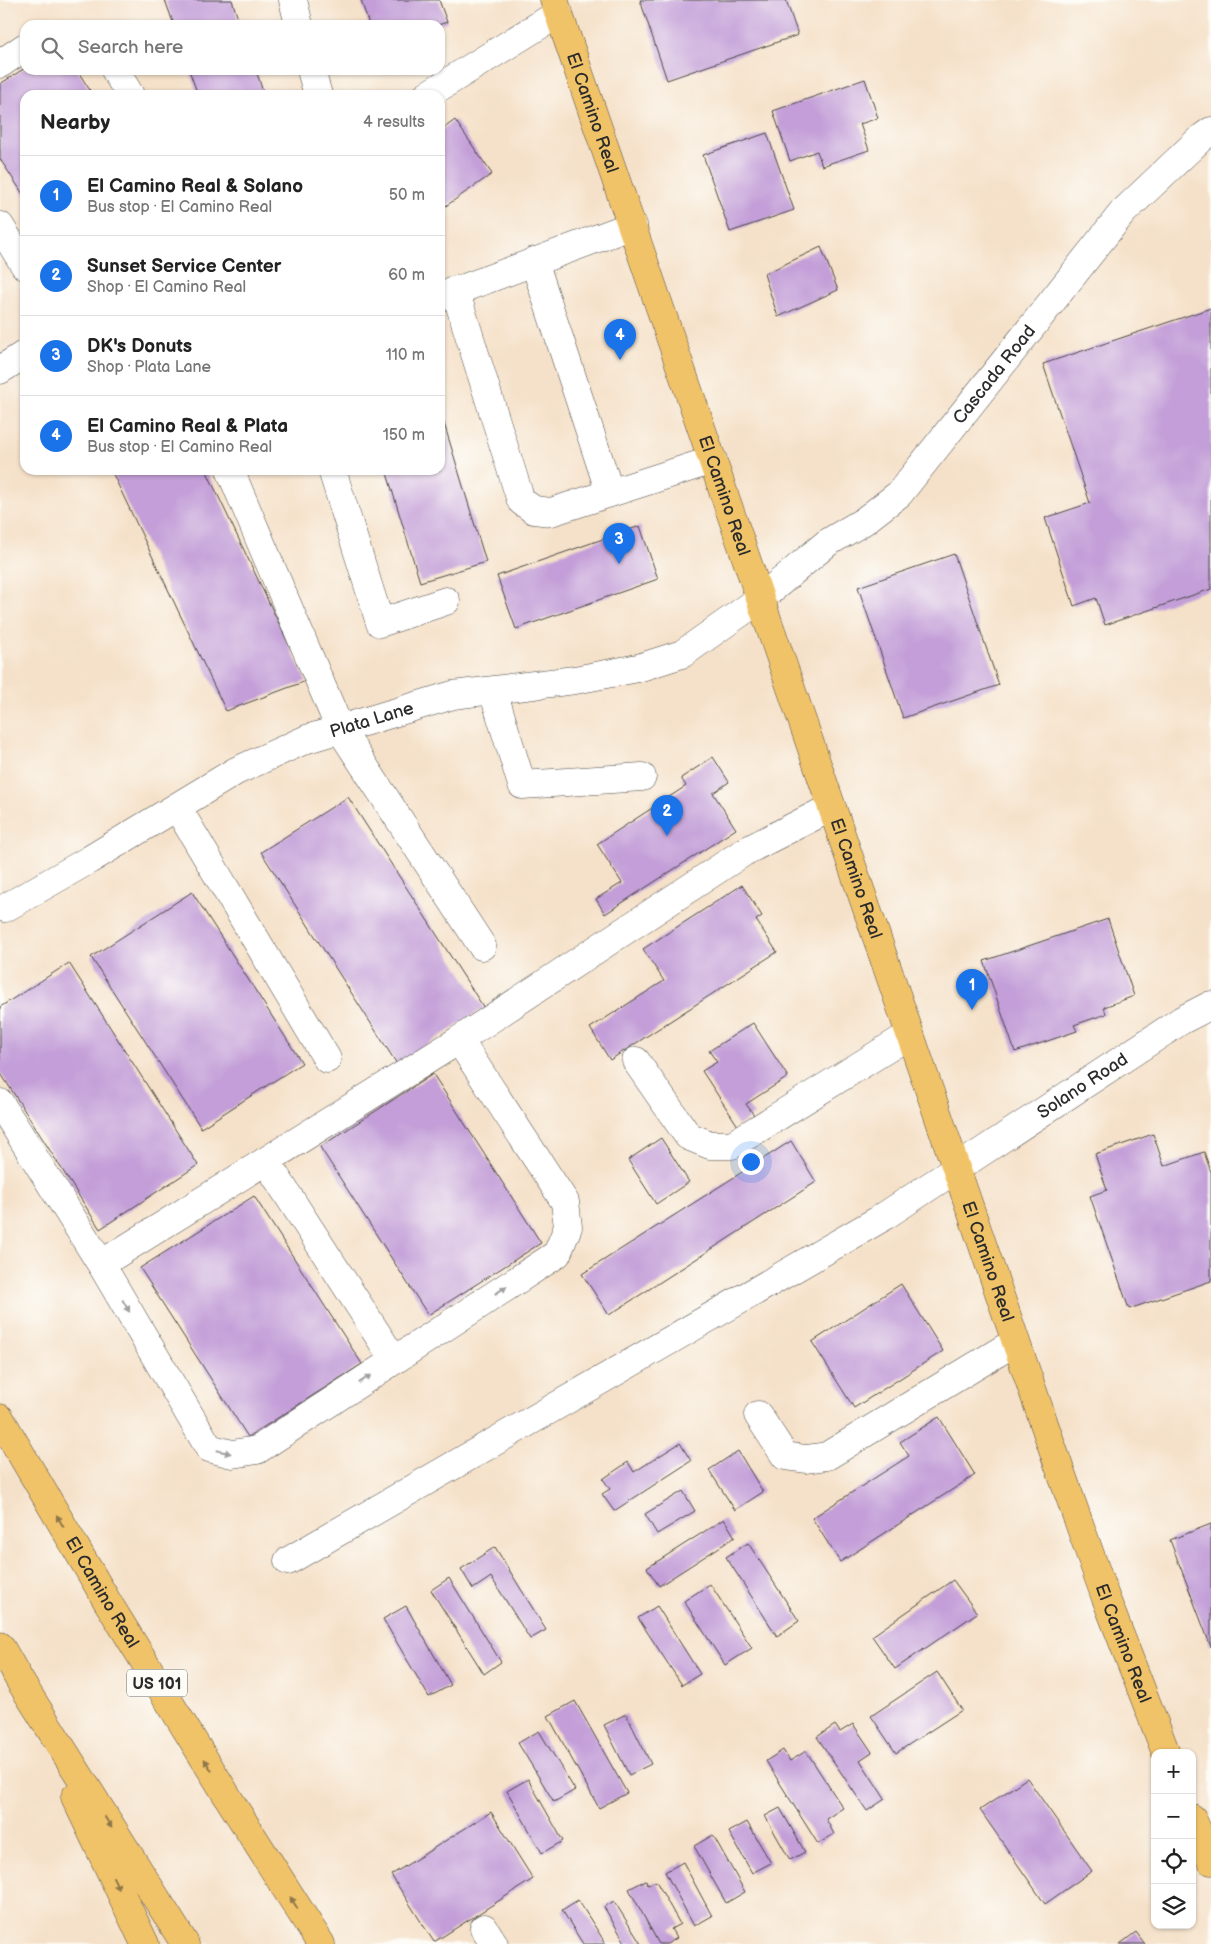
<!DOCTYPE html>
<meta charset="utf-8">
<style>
body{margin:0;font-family:"Balsamiq Sans",sans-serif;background:#f6f6f6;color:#222}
.controls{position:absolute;right:15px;bottom:15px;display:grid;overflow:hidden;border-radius:10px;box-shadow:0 1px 4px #0004}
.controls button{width:45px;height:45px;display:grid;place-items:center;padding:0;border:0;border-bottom:1px solid #e0e0e0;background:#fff;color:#222;font:25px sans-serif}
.you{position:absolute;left:750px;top:1161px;width:18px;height:18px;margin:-12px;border:4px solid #fff;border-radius:50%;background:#1a73e8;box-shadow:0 0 0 8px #1a73e833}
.badge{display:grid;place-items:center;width:32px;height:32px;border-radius:50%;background:#1a73e8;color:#fff;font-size:16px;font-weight:700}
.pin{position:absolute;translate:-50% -41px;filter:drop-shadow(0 1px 2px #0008)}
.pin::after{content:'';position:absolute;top:26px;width:18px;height:15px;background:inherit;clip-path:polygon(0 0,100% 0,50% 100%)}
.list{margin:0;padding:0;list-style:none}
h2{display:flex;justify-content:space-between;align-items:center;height:65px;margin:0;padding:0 20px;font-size:21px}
h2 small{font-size:16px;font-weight:400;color:#767676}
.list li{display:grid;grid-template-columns:32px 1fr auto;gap:15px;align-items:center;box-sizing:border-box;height:80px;padding:0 20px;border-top:1px solid #e0e0e0}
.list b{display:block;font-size:19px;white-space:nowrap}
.list p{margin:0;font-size:16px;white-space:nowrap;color:#767676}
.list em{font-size:16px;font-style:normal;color:#767676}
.icon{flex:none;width:28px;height:28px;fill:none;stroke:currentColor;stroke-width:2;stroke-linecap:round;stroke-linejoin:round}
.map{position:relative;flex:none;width:1211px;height:1944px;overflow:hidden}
.search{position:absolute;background:#fff;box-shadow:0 1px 4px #0004;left:20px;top:20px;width:425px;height:55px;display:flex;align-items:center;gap:12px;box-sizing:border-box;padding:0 18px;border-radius:15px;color:#767676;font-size:19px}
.panel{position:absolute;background:#fff;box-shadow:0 1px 4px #0004;left:20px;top:90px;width:425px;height:385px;border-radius:15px}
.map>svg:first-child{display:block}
.building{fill:#c39ed8}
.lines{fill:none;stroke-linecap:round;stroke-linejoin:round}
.minor-casing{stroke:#494643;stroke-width:29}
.major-casing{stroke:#494643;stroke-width:29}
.highway-casing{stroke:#494643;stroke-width:29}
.minor{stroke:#fff;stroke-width:28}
.major{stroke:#f1c369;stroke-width:28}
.highway{stroke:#f1c369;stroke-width:28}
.oneway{fill:#a0a0a0}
.oneway2{fill:#8e774a}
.labels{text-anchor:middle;stroke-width:4;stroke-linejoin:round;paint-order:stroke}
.shield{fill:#fdfcf7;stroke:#6a6a68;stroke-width:1}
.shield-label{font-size:16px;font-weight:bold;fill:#2b2b2b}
.street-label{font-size:18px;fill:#2b2b2b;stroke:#fdfcf7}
</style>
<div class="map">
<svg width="1211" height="1944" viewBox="0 0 1211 1944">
<rect width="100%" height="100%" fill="#fdfcf7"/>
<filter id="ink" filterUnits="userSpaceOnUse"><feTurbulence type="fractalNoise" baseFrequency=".02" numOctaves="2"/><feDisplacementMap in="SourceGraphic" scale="10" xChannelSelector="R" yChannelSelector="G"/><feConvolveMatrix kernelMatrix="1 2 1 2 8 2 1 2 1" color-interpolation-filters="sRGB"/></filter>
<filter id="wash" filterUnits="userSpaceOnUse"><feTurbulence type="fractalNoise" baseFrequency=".0096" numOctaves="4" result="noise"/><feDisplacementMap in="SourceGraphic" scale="20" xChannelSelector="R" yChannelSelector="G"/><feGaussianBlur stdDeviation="1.12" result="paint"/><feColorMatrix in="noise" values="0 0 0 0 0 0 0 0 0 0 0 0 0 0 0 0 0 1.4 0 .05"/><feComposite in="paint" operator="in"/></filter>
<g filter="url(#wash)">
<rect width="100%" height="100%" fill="#f5e1c9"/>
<g id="blocks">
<g class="building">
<polygon points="165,0 232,0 240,25 174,25"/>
<polygon points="361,0 439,0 447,22 438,25 369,25"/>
<polygon points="640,0 786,0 798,35 667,80"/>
<polygon points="25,68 25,70 77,70 93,95 25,95 25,197 0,159 0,84"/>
<polygon points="189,70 256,70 264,95 198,95"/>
<polygon points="865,79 878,118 860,124 869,150 822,166 817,151 790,161 773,111"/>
<polygon points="455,120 492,174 440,210 440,131"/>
<polygon points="767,133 794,210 730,232 703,155"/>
<polygon points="821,247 838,290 778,317 764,274"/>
<polygon points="1211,308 1211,589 1105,625 1096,598 1074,606 1045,518 1090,503 1043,364"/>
<polygon points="440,410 486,562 420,582 386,470 440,470"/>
<polygon points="111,470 206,470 306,681 226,711"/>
<polygon points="640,526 658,579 516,629 497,576"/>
<polygon points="954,554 999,685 903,718 858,587"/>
<polygon points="713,757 729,782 713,793 736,829 605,914 596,899 622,883 597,844 686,786 681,778"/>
<polygon points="348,797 484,1008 397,1064 261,852"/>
<polygon points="742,885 762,916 756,920 777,952 610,1060 590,1028 664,981 643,949"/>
<polygon points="192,892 302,1063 201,1128 91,957"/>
<polygon points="1108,919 1134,996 1104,1007 1106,1014 1074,1025 1077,1031 1015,1052 984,961"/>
<polygon points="69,963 198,1165 100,1229 0,1072 0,1007"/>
<polygon points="753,1023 788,1077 746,1104 754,1115 738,1126 702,1071 717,1062 709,1051"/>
<polygon points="433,1074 541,1243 428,1315 320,1147"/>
<polygon points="1153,1134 1164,1166 1204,1152 1211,1172 1211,1281 1129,1309 1090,1196 1107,1190 1095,1154"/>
<polygon points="661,1138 689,1182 656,1204 628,1160"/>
<polygon points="791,1141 816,1182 609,1315 582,1274"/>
<polygon points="254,1196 362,1364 248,1437 140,1268"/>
<polygon points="901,1284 943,1351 854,1408 812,1342"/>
<polygon points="939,1417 975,1475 840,1562 812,1518 909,1456 900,1442"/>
<polygon points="680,1443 691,1461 614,1511 602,1494 610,1489 603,1479 628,1462 634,1472"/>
<polygon points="738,1451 763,1492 735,1510 709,1470"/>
<polygon points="683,1491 695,1511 657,1534 645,1514"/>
<polygon points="724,1519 735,1537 659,1586 647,1568"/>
<polygon points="1211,1524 1211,1647 1170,1540"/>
<polygon points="748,1543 799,1621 777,1636 726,1557"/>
<polygon points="495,1547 546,1630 530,1639 491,1577 473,1589 461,1569"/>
<polygon points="449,1578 501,1662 484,1674 431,1590"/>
<polygon points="953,1580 977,1613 895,1669 872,1636"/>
<polygon points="710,1584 752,1648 725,1665 684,1601"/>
<polygon points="406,1606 451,1685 429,1697 383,1619"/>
<polygon points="657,1606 700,1674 682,1685 638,1618"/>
<polygon points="937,1672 962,1710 896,1753 871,1716"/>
<polygon points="575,1701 627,1793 599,1808 548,1716"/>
<polygon points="626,1714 651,1764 629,1775 604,1725"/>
<polygon points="853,1724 872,1752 860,1760 885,1799 867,1811 817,1737 835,1725 840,1732"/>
<polygon points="539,1731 575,1790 554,1802 518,1743"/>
<polygon points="783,1750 790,1761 806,1751 843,1808 826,1819 834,1834 818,1844 766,1761"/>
<polygon points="1027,1778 1092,1871 1045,1904 980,1810"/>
<polygon points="528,1779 563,1841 542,1853 507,1791"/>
<polygon points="780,1808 805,1852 790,1860 765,1816"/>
<polygon points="491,1812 533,1879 434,1942 391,1875"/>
<polygon points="747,1822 771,1863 752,1873 729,1832"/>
<polygon points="713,1835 745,1892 726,1903 694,1846"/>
<polygon points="683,1862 712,1916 694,1926 665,1872"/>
<polygon points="646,1880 648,1885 656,1881 680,1924 671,1929 677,1938 667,1944 659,1944 629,1889"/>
<polygon points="578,1900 606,1944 583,1944 562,1910"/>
<polygon points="614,1901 641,1944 626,1944 604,1907"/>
<polygon points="1136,1932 1145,1944 1120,1944"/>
</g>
</g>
</g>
<g filter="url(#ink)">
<use href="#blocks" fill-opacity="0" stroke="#494643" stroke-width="1"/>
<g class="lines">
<defs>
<g id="minor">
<polyline points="293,0 299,25"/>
<polyline points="0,64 25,47"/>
<polyline points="115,70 130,95"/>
<polyline points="311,70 318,95"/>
<polyline points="427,95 559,13"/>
<polyline points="0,226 25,266"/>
<polyline points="534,261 610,493"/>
<polyline points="455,290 521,501 534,510 551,512 713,460"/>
<polyline points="440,297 633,225"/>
<polyline points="0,370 25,354"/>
<polyline points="230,470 340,729 482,946"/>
<polyline points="332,470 380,623 446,601"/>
<polyline points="493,691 522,785 642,777"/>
<polyline points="177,807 327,1059"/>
<path id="s1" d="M 5,908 L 89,860 L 236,771 L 307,739 L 453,695 L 575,680 L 638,668 L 682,654 L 760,599 L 827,543 L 864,521 L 899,494 L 1123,212 L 1200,139 L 1211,131"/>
<polyline points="459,1040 744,852 832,807"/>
<polyline points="636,1061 688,1136 710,1145 732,1145 909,1035"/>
<polyline points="0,1103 101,1264 209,1448 232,1454 257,1450 557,1254 568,1227 565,1202 459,1040 101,1264"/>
<polyline points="266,1161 394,1360"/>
<polyline points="758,1415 785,1456 806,1459 827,1456 1015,1342"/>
<path id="s2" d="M 288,1561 L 880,1219 L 1182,1020 L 1211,1005"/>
<polyline points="484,1928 494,1944"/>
</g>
<g id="major">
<path id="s3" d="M 554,0 L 1058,1464 L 1105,1596 L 1166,1753"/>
<polyline points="1192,1818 1211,1861"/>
</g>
<g id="highway">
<path id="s4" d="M 0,1418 L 107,1601 L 234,1807 L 321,1944"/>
<polyline points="0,1646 20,1681 185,1944"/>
<polyline points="75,1797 145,1944"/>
</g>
</defs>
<use href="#minor" class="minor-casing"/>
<use href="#major" class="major-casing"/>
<use href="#highway" class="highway-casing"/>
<use href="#minor" class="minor"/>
<use href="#major" class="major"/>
<use href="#highway" class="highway"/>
</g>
<defs><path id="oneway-solid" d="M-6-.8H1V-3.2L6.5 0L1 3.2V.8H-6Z" transform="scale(1.25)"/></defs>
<g class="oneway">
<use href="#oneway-solid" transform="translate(501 1290) rotate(-33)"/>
<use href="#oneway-solid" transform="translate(126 1306) rotate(60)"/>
<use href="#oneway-solid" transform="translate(365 1379) rotate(-33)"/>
<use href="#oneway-solid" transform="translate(224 1452) rotate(13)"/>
</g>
<g class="oneway2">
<use href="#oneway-solid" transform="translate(60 1521) rotate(-120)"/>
<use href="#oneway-solid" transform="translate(208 1765) rotate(-122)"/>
<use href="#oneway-solid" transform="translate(108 1822) rotate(58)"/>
<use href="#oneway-solid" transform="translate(116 1883) rotate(64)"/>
<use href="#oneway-solid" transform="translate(294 1903) rotate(-122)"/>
</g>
</g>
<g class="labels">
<rect class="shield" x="127" y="1669.5" width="60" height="27" rx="4"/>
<g class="shield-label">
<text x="157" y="1689">US 101</text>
</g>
<g class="street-label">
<text dy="6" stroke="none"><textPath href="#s3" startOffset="119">El Camino Real</textPath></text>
<text dy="6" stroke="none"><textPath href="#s1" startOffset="1155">Cascada Road</textPath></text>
<text dy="6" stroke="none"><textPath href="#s3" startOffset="524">El Camino Real</textPath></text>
<text dy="6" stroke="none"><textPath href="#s1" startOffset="414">Plata Lane</textPath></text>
<text dy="6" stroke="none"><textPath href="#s3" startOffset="929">El Camino Real</textPath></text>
<text dy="6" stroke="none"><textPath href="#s2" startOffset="926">Solano Road</textPath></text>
<text dy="6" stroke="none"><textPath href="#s3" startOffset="1334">El Camino Real</textPath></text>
<text dy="6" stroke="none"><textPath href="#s4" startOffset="202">El Camino Real</textPath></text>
<text dy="6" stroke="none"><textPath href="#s3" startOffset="1739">El Camino Real</textPath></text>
</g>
</g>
</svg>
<div class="controls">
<button>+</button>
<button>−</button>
<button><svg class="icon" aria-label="locate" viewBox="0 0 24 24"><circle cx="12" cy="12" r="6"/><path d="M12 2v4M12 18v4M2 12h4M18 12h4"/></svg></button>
<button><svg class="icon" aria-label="layers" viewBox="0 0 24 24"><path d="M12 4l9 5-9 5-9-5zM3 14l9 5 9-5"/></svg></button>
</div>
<div class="you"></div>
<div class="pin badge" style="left:972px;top:1010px">1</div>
<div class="pin badge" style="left:667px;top:836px">2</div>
<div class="pin badge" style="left:619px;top:564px">3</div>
<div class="pin badge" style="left:620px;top:360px">4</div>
<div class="search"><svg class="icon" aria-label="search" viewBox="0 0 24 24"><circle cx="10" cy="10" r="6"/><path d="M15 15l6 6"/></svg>Search here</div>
<section class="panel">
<h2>Nearby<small>4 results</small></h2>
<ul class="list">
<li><span class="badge">1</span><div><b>El Camino Real &amp; Solano</b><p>Bus stop · El Camino Real</p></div><em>50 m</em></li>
<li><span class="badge">2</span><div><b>Sunset Service Center</b><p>Shop · El Camino Real</p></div><em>60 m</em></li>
<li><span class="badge">3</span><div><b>DK's Donuts</b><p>Shop · Plata Lane</p></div><em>110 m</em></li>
<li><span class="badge">4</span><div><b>El Camino Real &amp; Plata</b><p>Bus stop · El Camino Real</p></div><em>150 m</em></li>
</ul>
</section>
</div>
